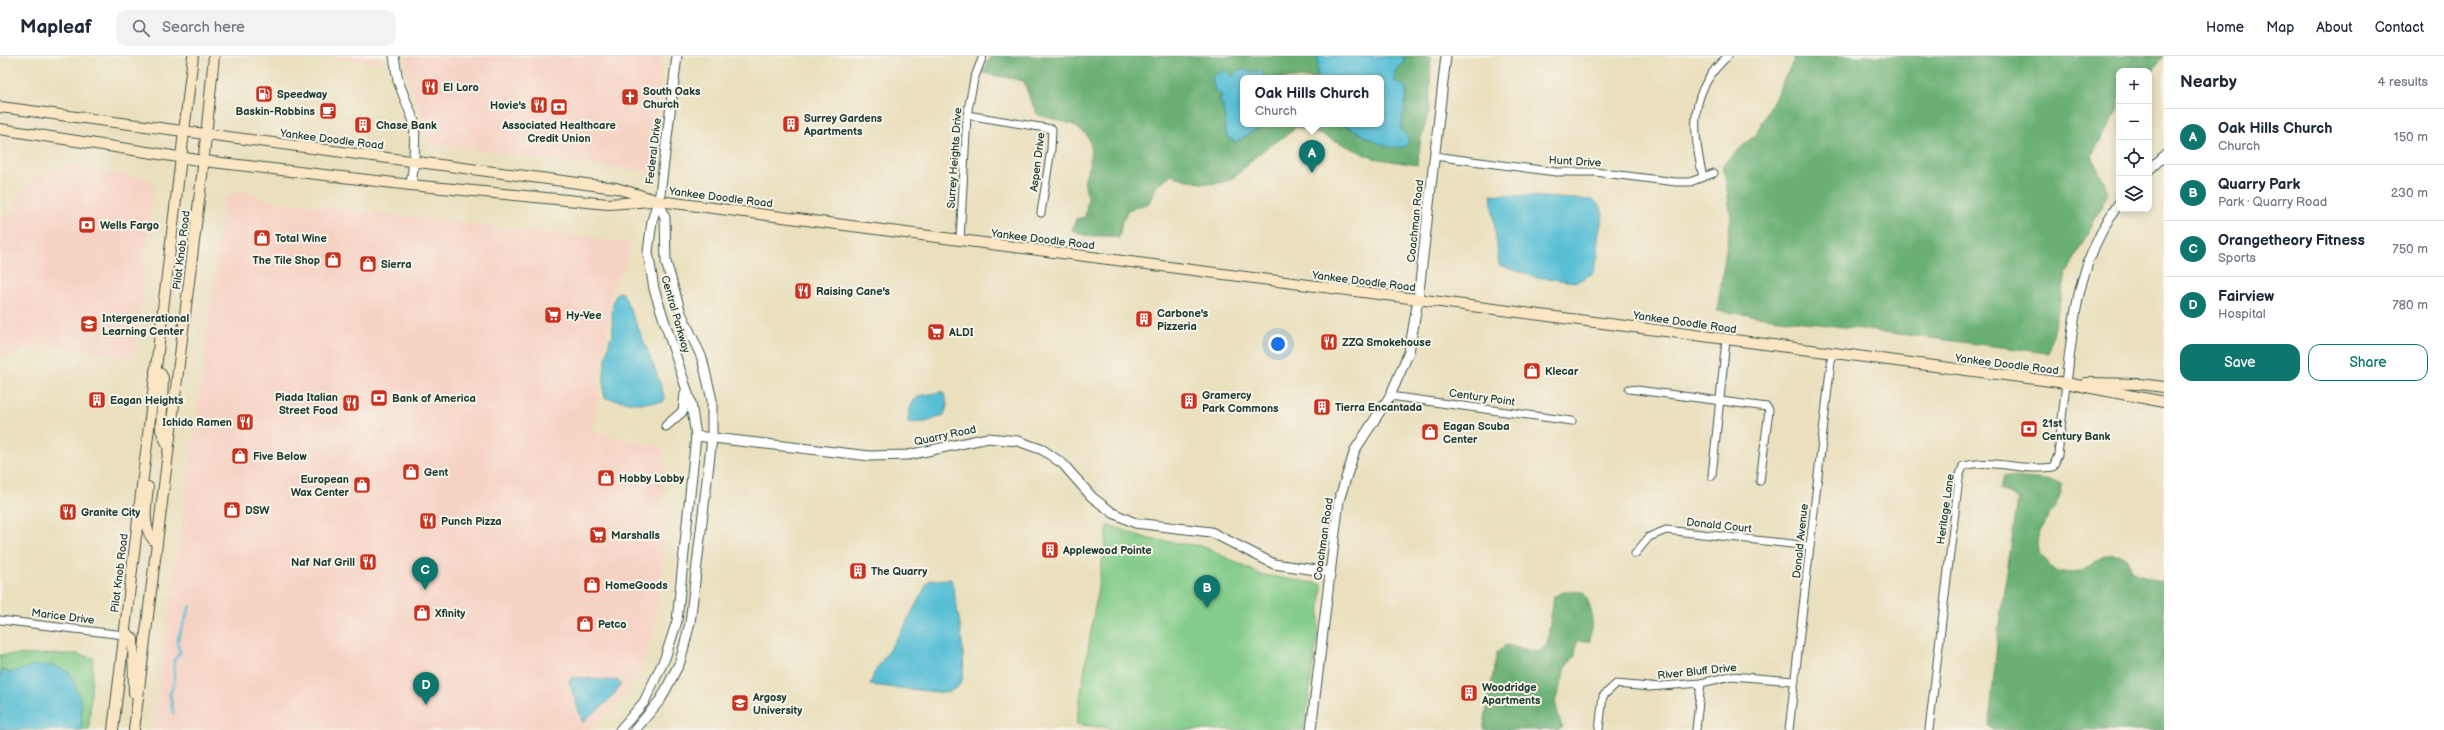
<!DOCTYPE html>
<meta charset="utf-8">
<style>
body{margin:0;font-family:"Balsamiq Sans",sans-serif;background:#f2f2f3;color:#1f2937}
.controls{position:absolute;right:12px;top:12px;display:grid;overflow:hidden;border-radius:8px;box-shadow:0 2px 10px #0003}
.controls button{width:36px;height:36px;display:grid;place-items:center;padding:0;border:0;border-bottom:1px solid #e0e1e3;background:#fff;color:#1f2937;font:20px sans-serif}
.you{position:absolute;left:1278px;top:288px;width:14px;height:14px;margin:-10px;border:3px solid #fff;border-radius:50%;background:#1a73e8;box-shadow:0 0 0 6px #1a73e833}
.badge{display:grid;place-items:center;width:26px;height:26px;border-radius:50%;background:#0f766e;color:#fff;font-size:13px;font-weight:700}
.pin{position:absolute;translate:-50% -33px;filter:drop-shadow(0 1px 2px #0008)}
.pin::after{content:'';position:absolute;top:21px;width:14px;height:12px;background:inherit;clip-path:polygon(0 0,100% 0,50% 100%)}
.popup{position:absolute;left:1240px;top:19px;width:144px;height:52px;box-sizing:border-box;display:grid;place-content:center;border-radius:8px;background:#fff;filter:drop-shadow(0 1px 3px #0005);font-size:13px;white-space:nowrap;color:#747a83}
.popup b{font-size:15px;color:#1f2937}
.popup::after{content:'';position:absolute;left:50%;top:100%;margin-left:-8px;border:8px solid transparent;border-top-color:#fff}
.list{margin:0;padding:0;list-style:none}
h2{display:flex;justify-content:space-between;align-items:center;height:52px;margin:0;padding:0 16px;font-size:17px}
h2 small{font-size:13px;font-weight:400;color:#747a83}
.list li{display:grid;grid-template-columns:26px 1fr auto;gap:12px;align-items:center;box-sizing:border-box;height:56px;padding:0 16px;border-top:1px solid #e0e1e3}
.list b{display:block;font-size:15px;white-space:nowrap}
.list p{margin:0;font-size:13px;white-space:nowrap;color:#747a83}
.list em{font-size:13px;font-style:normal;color:#747a83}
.actions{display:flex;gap:8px;padding:12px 16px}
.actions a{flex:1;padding:9px 0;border:1px solid #0f766e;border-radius:12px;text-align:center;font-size:14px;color:#0f766e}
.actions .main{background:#0f766e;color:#fff}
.icon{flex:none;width:22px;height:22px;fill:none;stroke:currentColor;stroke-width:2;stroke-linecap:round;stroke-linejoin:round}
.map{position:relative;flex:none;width:2164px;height:674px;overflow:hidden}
header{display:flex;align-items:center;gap:24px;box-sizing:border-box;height:56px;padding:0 20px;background:#fff;border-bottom:1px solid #e0e1e3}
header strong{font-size:19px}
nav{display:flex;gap:22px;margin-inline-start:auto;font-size:14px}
.search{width:280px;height:36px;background:#f2f2f3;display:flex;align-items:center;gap:10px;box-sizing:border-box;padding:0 14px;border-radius:12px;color:#747a83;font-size:15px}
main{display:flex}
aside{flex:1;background:#fff}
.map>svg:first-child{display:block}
.built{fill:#f6d2c3}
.green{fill:#83cc89;stroke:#51845e}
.forest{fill:#6ab075;stroke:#447654}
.water{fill:#58bfd5;stroke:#3c7e84}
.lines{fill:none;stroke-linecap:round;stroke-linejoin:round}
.stream{stroke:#58bfd5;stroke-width:2.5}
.minor-casing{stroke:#3d5549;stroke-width:9}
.tertiary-casing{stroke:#3d5549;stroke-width:11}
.secondary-casing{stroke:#3d5549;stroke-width:12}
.minor{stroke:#fff;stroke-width:7}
.tertiary{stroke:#fff;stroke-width:9}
.secondary{stroke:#fbe6c4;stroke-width:10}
.labels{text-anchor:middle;stroke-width:4;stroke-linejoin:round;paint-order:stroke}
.poi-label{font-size:11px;font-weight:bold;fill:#1f3d34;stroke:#f7f3e8;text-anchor:start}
.street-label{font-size:11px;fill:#1f3d34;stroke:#f7f3e8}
</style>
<header>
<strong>Mapleaf</strong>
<div class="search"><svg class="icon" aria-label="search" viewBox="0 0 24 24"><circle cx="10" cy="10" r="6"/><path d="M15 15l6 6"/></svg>Search here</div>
<nav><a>Home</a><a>Map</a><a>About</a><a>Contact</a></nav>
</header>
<main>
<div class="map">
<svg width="2164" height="674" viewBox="0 0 2164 674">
<rect width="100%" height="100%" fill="#f7f3e8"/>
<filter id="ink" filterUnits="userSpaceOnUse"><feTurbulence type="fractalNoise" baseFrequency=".025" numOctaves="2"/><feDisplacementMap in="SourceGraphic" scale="8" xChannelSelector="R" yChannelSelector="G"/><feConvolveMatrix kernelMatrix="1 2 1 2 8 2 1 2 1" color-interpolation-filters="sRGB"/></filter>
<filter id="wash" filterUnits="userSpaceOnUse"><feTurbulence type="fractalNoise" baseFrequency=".012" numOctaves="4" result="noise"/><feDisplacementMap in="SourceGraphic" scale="16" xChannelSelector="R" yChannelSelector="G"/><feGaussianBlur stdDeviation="0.9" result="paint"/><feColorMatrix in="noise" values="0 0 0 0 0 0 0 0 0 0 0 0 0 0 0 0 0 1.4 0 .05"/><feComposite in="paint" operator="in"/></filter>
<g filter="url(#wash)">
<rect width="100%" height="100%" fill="#eae0be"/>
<g class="built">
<polygon points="313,0 380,0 379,8"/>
<polygon points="408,0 663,0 651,117 427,87 423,61 409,27 406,14"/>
<polygon points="68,110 154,124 135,301 38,288 0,301 0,166 12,155 18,138 34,122"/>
<polygon points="244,134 266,144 630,187 625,210 613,228 593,376 662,391 666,416 660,456 664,492 654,577 641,612 621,646 593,671 587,674 153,674 204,303 224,141"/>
</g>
<g class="green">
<polygon points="1108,469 1149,483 1202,490 1262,519 1322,528 1318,575 1304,674 1121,674 1076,668"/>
<polygon points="77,598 93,602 89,674 82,674 81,646 20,614 10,617 3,614 0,621 0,599"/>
</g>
<g class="forest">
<path d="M 991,0 L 1318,0 L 1317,22 L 1265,22 L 1258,15 L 1239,14 L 1220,36 L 1222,39 L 1219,44 C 1224,50 1222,57 1226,62 L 1224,70 L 1236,86 L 1265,68 L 1342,68 L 1367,81 L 1401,73 L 1402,56 L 1408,38 L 1395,27 L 1395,15 L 1404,7 L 1404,0 L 1431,0 L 1429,56 L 1421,82 L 1417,109 L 1373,102 L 1327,81 L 1296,71 C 1286,82 1272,86 1261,96 C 1252,102 1246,111 1238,118 C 1218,135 1194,126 1171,119 L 1157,129 L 1149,147 L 1128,154 L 1122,165 L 1119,182 L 1111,180 L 1087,180 L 1072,174 L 1076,163 L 1085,161 L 1088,142 L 1084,125 L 1089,111 L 1091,90 L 1087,79 L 1072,68 L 1038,59 L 1030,43 L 1024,25 L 983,17 Z"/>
<polygon points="1796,0 2164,0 2149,19 2149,15 2119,15 2119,53 2091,100 2109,135 2066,219 2048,297 1717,255 1731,160 1723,108 1756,78"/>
<path d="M 2003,420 L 2046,424 L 2062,428 C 2063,452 2031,474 2038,494 C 2040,502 2050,505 2053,514 C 2060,515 2071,518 2078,516 C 2098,512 2095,492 2126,501 L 2133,516 L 2164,526 L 2164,674 L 1993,674 L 1989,669 L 1999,568 L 2018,444 L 2000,433 Z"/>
<path d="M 1566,535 L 1583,536 C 1595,555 1592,564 1590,585 L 1577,585 L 1575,600 L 1567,609 L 1555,646 L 1562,671 L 1558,674 L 1483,674 L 1497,596 L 1506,589 L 1539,596 L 1547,588 L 1554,540 Z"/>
</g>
<g class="water">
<path d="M 1318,0 L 1404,0 L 1404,7 L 1395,15 L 1395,26 L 1405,30 C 1409,43 1402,59 1401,73 L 1409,84 L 1405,91 C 1381,95 1363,76 1342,68 L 1381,68 L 1381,22 L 1317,22 Z"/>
<polygon points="1227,14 1232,21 1239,14 1263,16 1263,21 1265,22 1243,22 1243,68 1265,68 1236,86 1227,81 1224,70 1226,62 1223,58 1223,49 1220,47 1222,39 1215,34 1212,23 1215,18"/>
<polygon points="1491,138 1593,144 1600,149 1603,159 1598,181 1598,201 1592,218 1576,226 1536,221 1499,209"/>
<path d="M 618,236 L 623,237 C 638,272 654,307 665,343 L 663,346 L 635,347 L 605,342 C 600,327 607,298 610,282 L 613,281 C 613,267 609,248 618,236 Z"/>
<path d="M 942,335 C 948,342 948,351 944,359 L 926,366 L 908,367 C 908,358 911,341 923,339 C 929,338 936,338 942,335 Z"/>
<path d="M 951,523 C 956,542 970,614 960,628 C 958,632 951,634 947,637 L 870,629 L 874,617 L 904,571 L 929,524 Z"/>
<polygon points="36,609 55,610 70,617 81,646 82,674 0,674 0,621 3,614 10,617"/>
<path d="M 572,621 L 619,625 L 621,628 C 612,643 601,653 586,662 L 585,666 L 582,665 L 569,625 Z"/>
</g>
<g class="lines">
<polyline class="stream" points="173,657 170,637 174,628 174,604 180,597 177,585 190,550"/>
</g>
</g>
<g filter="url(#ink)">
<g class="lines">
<defs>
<g id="minor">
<polyline points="967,59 1052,73 1051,93 1041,157"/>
<polyline points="1434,100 1556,116 1595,116 1676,126 1690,126 1714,117"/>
<path d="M 1703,121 C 1692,74 1688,35 1728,0"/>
<polyline points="960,184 967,59 974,23 983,0"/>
<polyline points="1629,333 1767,351 1769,354 1760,425"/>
<polyline points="1390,340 1572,365"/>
<polyline points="1712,420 1726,284"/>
<polyline points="1635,498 1649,481 1666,474 1810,490"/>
<polyline points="0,564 124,579"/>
<polyline points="1599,674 1603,640 1616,628 1649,631 1701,627 1731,620 1795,625"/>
<polyline points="1696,674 1701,627"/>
<polyline points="1789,674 1832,297"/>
<path d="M 1929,674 L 1959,422 L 1963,410 C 1994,402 2022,416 2053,411 L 2058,399 L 2066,327"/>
</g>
<g id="tertiary">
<polyline points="394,0 398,25 415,68 414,105 411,129"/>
<polyline points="2149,114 2164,100"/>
<path d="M 2066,327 C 2075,256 2077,208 2119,147"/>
<polyline points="666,370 683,355 685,337"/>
<polyline points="696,380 870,400 908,399 988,382 1018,385 1043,394 1063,408 1092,441 1113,457 1135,467 1211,476 1274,508 1330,516"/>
<polyline points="620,674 644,646 665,602 677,565 696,380 691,347 654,233 648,196 652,165 660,138 677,0"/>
<polyline points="635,674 661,643 680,606 690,567 712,382 712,344 702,302 681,257 666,206 665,162 659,145"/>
<polyline points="1311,674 1339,444 1355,394 1390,340 1409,296 1418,244 1446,0"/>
</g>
<g id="secondary">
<polyline points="0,51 616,132 659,145 2066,327 2164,346"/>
<polyline points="0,73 204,105 411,129 608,148 653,145"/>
<polyline points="155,315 161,318 163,322 161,374 167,388"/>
<polyline points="2086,327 2140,328 2164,331"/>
<path d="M 148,431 C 146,449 141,476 157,487"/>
<polyline points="124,579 129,579 133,583 134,637"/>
<polyline points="113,674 193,0"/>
<polyline points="134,674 202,120 214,0"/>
</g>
</defs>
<use href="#minor" class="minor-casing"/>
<use href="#tertiary" class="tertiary-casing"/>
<use href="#secondary" class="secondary-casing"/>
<use href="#minor" class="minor"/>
<use href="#tertiary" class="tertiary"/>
<use href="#secondary" class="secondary"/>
</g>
</g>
<defs>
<symbol id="restaurant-square" viewBox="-11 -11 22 22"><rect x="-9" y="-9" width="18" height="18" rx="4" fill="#c8321e" stroke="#f7f3e8"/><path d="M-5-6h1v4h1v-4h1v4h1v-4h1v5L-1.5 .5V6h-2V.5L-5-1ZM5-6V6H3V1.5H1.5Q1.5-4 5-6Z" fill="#fff"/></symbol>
<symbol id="fuel-square" viewBox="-11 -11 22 22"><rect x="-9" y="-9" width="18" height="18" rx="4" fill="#c8321e" stroke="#f7f3e8"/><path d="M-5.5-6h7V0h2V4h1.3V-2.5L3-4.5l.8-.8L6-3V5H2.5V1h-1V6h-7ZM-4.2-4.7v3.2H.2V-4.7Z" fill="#fff"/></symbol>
<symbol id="church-square" viewBox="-11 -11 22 22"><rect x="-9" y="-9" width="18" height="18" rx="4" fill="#c8321e" stroke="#f7f3e8"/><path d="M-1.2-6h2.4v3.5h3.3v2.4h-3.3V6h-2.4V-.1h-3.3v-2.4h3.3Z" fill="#fff"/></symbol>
<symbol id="bank-square" viewBox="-11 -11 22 22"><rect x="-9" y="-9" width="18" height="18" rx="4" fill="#c8321e" stroke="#f7f3e8"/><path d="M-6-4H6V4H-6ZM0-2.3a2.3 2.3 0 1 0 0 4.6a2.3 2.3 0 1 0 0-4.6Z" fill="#fff"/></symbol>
<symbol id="cafe-square" viewBox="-11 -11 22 22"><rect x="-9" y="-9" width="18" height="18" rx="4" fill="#c8321e" stroke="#f7f3e8"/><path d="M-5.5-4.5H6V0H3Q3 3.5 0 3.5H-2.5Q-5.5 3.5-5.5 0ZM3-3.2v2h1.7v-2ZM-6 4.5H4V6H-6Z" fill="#fff"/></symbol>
<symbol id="building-square" viewBox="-11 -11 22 22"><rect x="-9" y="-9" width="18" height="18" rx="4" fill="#c8321e" stroke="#f7f3e8"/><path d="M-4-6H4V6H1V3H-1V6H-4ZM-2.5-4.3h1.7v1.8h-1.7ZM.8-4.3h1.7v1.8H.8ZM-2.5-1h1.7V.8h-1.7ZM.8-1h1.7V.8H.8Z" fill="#fff"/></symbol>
<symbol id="shop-square" viewBox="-11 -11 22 22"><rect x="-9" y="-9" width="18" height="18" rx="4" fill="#c8321e" stroke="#f7f3e8"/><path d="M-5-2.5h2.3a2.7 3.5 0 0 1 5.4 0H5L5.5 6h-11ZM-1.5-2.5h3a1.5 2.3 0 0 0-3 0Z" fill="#fff"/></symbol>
<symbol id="supermarket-square" viewBox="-11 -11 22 22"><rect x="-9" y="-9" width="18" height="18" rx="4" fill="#c8321e" stroke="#f7f3e8"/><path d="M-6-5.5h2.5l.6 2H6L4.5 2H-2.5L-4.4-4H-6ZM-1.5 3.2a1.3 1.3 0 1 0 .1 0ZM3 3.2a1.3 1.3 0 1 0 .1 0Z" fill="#fff"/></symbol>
<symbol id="school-square" viewBox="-11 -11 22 22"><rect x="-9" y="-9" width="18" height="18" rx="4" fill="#c8321e" stroke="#f7f3e8"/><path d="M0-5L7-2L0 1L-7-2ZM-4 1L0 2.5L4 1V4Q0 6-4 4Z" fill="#fff"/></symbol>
<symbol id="university-square" viewBox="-11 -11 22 22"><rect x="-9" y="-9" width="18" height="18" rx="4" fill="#c8321e" stroke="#f7f3e8"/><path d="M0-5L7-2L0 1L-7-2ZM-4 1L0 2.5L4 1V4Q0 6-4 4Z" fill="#fff"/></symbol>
</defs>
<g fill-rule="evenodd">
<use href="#restaurant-square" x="420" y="21" width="20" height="20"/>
<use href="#fuel-square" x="254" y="28" width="20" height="20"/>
<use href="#church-square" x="620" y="31" width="20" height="20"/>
<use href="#restaurant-square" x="529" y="39" width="20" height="20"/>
<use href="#bank-square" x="549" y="41" width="20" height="20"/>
<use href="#cafe-square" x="318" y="45" width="20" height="20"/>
<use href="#building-square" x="781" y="58" width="20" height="20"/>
<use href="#building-square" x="353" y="59" width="20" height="20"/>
<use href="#bank-square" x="77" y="159" width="20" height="20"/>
<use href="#shop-square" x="252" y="172" width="20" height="20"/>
<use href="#shop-square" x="323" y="194" width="20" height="20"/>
<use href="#shop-square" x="358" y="198" width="20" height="20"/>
<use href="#restaurant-square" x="793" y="225" width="20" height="20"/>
<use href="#supermarket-square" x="543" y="249" width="20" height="20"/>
<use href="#building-square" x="1134" y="253" width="20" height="20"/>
<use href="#school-square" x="79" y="258" width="20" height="20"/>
<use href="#supermarket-square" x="926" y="266" width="20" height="20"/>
<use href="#restaurant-square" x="1319" y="276" width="20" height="20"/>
<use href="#shop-square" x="1522" y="305" width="20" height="20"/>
<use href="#bank-square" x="369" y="332" width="20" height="20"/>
<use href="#building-square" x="87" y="334" width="20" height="20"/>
<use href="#building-square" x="1179" y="335" width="20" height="20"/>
<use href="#restaurant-square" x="341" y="337" width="20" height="20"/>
<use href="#building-square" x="1312" y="341" width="20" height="20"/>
<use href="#restaurant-square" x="235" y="356" width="20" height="20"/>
<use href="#bank-square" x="2019" y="363" width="20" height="20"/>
<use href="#shop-square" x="1420" y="366" width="20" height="20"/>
<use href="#shop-square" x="230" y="390" width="20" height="20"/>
<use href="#shop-square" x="401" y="406" width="20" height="20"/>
<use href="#shop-square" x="596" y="412" width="20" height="20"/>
<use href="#shop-square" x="352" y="419" width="20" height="20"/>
<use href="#shop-square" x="222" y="444" width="20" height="20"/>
<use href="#restaurant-square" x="58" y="446" width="20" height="20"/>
<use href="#restaurant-square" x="418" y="455" width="20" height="20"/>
<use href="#supermarket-square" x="588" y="469" width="20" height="20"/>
<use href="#building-square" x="1040" y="484" width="20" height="20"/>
<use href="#restaurant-square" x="358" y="496" width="20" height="20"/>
<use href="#building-square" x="848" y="505" width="20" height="20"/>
<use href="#shop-square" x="582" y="519" width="20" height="20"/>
<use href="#shop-square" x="412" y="547" width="20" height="20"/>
<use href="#shop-square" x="575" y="558" width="20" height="20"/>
<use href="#building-square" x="1459" y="627" width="20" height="20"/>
<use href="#university-square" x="730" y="637" width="20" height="20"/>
</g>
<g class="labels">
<g class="poi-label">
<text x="443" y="35">El Loro</text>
<text x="643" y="39">South Oaks<tspan x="643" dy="13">Church</tspan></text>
<text x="277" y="42">Speedway</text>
<text x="526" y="53" text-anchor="end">Hovie's</text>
<text x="315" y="59" text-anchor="end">Baskin-Robbins</text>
<text x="804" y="66">Surrey Gardens<tspan x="804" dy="13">Apartments</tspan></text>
<text x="376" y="73">Chase Bank</text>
<text x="559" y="73" text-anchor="middle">Associated Healthcare<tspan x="559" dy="13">Credit Union</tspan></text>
<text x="100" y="173">Wells Fargo</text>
<text x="275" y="186">Total Wine</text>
<text x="320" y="208" text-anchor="end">The Tile Shop</text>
<text x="381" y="212">Sierra</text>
<text x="816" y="239">Raising Cane's</text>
<text x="1157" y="261">Carbone's<tspan x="1157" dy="13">Pizzeria</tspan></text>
<text x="566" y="263">Hy-Vee</text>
<text x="102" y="266">Intergenerational<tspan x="102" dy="13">Learning Center</tspan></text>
<text x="949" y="280">ALDI</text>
<text x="1342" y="290">ZZQ Smokehouse</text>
<text x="1545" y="319">Klecar</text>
<text x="1202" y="343">Gramercy<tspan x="1202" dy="13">Park Commons</tspan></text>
<text x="338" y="345" text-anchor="end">Piada Italian<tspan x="338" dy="13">Street Food</tspan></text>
<text x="392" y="346">Bank of America</text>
<text x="110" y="348">Eagan Heights</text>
<text x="1335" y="355">Tierra Encantada</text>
<text x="232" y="370" text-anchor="end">Ichido Ramen</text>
<text x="2042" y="371">21st<tspan x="2042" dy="13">Century Bank</tspan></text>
<text x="1443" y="374">Eagan Scuba<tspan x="1443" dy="13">Center</tspan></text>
<text x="253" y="404">Five Below</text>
<text x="424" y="420">Gent</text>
<text x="619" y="426">Hobby Lobby</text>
<text x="349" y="427" text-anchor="end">European<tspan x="349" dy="13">Wax Center</tspan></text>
<text x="245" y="458">DSW</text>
<text x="81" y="460">Granite City</text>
<text x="441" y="469">Punch Pizza</text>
<text x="611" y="483">Marshalls</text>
<text x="1063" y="498">Applewood Pointe</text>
<text x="355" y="510" text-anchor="end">Naf Naf Grill</text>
<text x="871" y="519">The Quarry</text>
<text x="605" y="533">HomeGoods</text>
<text x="435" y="561">Xfinity</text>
<text x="598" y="572">Petco</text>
<text x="1482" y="635">Woodridge<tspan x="1482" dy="13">Apartments</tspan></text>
<text x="753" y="645">Argosy<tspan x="753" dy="13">University</tspan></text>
</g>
<g class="street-label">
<text transform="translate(332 83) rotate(7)" y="4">Yankee Doodle Road</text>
<text transform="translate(653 95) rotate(-83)" y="4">Federal Drive</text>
<text transform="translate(954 102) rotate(-86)" y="4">Surrey Heights Drive</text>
<text transform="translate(1575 105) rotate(3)" y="4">Hunt Drive</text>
<text transform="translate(1037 106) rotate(-83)" y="4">Aspen Drive</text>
<text transform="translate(721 141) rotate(7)" y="4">Yankee Doodle Road</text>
<text transform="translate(1415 165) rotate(-84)" y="4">Coachman Road</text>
<text transform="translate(1043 183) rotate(7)" y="4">Yankee Doodle Road</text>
<text transform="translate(181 194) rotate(-83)" y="4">Pilot Knob Road</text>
<text transform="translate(1364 225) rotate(7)" y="4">Yankee Doodle Road</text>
<text transform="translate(676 258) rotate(74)" y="4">Central Parkway</text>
<text transform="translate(1685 266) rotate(8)" y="4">Yankee Doodle Road</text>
<text transform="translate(2007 308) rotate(7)" y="4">Yankee Doodle Road</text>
<text transform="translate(1482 341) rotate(8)" y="4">Century Point</text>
<text transform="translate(945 379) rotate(-12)" y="4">Quarry Road</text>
<text transform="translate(1945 453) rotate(-82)" y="4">Heritage Lane</text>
<text transform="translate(1719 469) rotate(6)" y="4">Donald Court</text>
<text transform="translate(1323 483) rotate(-82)" y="4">Coachman Road</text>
<text transform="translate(1800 485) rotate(-84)" y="4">Donald Avenue</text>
<text transform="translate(119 517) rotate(-83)" y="4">Pilot Knob Road</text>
<text transform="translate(63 560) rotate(7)" y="4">Marice Drive</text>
<text transform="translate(1697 615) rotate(-6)" y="4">River Bluff Drive</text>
</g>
</g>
</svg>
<div class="controls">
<button>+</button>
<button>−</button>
<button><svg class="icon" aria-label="locate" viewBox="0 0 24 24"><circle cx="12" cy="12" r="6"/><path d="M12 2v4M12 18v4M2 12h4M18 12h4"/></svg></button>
<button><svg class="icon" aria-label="layers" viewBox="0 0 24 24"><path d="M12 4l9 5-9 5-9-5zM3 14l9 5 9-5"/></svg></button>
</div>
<div class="you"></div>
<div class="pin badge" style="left:1312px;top:117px">A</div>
<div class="popup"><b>Oak Hills Church</b>Church</div>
<div class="pin badge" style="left:1207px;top:552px">B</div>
<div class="pin badge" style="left:425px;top:534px">C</div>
<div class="pin badge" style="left:426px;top:649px">D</div>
</div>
<aside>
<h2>Nearby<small>4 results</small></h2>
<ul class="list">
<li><span class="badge">A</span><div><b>Oak Hills Church</b><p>Church</p></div><em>150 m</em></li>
<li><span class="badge">B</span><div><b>Quarry Park</b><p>Park · Quarry Road</p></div><em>230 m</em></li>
<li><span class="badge">C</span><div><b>Orangetheory Fitness</b><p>Sports</p></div><em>750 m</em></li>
<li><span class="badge">D</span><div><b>Fairview</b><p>Hospital</p></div><em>780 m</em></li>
</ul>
<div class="actions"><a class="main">Save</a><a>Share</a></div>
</aside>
</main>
